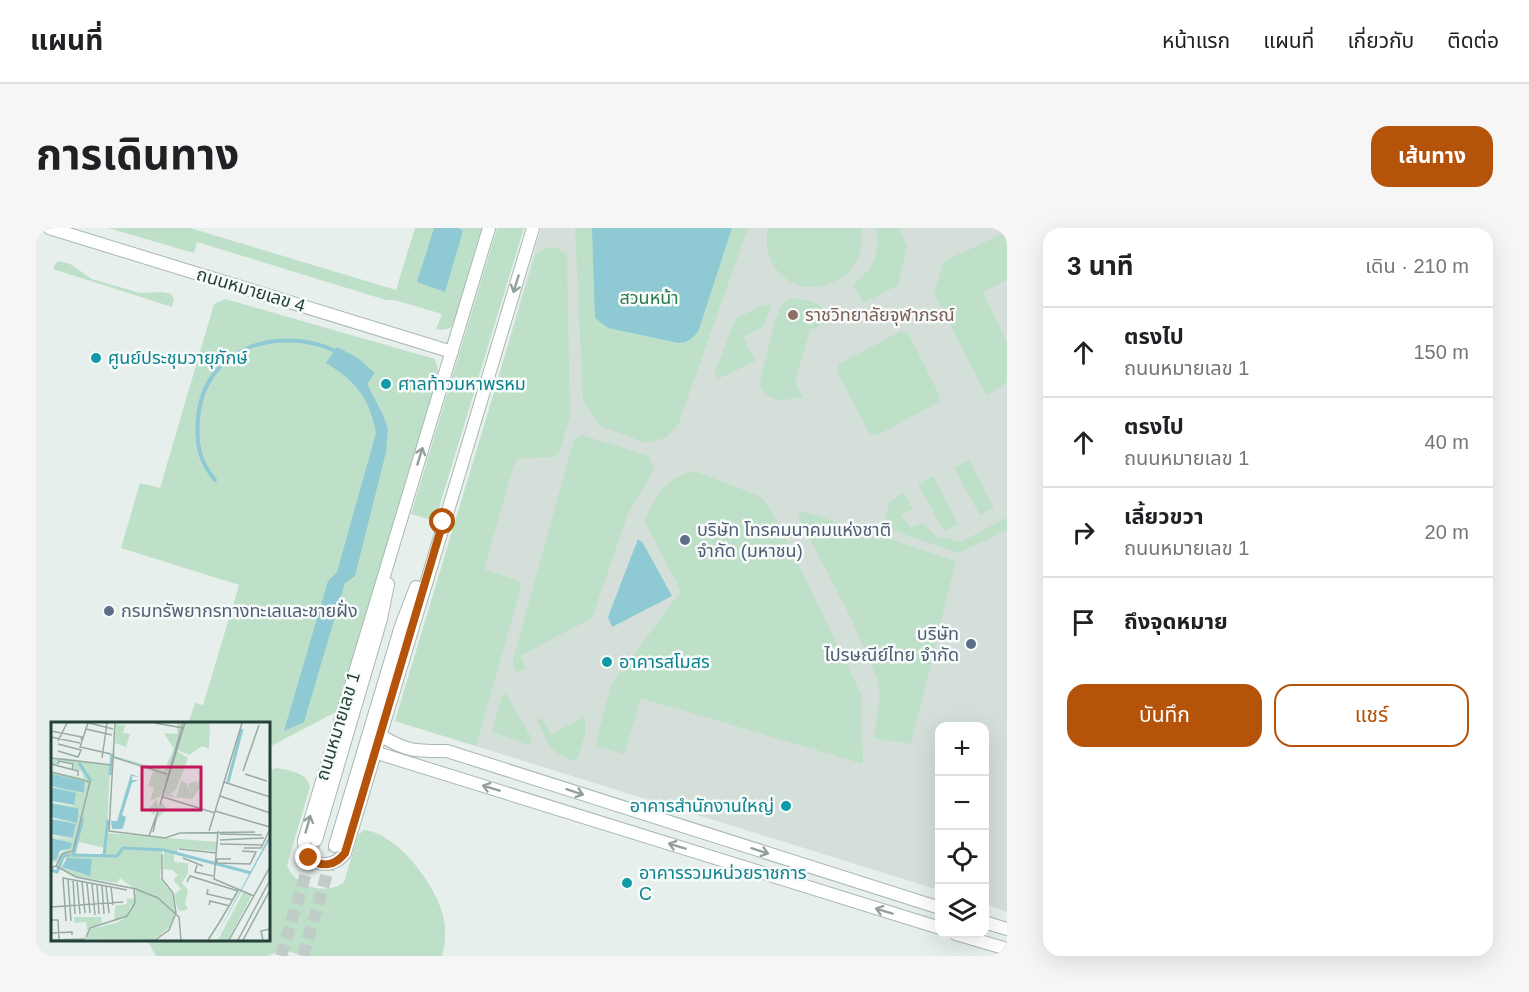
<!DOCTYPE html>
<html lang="th">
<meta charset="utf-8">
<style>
body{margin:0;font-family:Arial,"Noto Sans Thai",sans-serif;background:#f6f6f6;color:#202124}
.controls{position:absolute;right:18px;bottom:18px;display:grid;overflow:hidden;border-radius:12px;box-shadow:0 6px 24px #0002}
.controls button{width:54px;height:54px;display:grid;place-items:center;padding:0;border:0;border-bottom:2px solid #e0e0e0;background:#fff;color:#202124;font:30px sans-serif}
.stop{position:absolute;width:18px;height:18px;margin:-14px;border:4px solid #b45309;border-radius:50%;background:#fff}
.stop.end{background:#b45309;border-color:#fff;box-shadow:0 2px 6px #0008}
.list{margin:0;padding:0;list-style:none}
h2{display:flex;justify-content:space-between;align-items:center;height:78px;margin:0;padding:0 24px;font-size:26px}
h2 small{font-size:20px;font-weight:400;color:#757577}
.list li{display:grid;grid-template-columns:39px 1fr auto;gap:18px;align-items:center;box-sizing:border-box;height:90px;padding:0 24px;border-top:2px solid #e0e0e0}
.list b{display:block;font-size:22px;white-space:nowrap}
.list p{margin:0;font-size:20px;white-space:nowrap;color:#757577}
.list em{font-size:20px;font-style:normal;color:#757577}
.actions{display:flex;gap:12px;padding:18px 24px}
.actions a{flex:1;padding:14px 0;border:2px solid #b45309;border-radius:18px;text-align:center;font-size:21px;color:#b45309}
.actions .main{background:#b45309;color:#fff}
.icon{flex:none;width:33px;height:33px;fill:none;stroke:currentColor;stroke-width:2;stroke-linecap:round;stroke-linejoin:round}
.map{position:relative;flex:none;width:971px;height:728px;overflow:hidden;border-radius:18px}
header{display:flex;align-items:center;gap:36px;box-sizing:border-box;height:84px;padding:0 30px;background:#fff;border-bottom:2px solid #e0e0e0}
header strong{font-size:28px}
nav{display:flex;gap:33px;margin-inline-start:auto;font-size:21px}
.intro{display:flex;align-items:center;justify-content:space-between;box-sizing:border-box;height:144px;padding:0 36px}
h1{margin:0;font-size:42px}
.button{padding:15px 27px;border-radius:18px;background:#b45309;color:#fff;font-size:21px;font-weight:700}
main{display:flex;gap:36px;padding:0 36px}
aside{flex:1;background:#fff;border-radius:18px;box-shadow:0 6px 24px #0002}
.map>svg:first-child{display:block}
.built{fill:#d4dfda}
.green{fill:#bfe0c8}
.water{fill:#8ec9d4}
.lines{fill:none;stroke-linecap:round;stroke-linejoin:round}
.stream{stroke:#8ec9d4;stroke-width:4}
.street-tunnel{stroke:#bfccc8;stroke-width:12;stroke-dasharray:12 6;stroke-linecap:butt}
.street-casing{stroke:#a8b8b2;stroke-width:14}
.street{stroke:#fff;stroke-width:12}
.oneway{stroke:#92a09c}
.route{stroke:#b45309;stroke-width:8}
.education-dot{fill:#8d6e63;stroke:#f7fbf9;stroke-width:2}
.culture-dot{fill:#0f9aa8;stroke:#f7fbf9;stroke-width:2}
.service-dot{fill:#5c6f8a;stroke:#f7fbf9;stroke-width:2}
.labels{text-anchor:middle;stroke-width:5;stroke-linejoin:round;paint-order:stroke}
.street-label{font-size:18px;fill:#24423a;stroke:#f7fbf9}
.park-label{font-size:18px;fill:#2d7a4b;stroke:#f7fbf9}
.education-label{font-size:18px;fill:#785e54;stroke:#f7fbf9;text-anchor:start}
.culture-label{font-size:18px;fill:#0d838f;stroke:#f7fbf9;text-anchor:start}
.service-label{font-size:18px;fill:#4e5e75;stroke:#f7fbf9;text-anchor:start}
.inset-river{fill:none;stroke:#8ec9d4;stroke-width:3}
.inset-road{fill:none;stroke:#98aaa4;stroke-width:1.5}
.view{fill:#c2185b;fill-opacity:0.15;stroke:#c2185b;stroke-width:3}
.inset-edge{fill:none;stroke:#24423a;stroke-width:3}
</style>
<header>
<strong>แผนที่</strong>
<nav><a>หน้าแรก</a><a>แผนที่</a><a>เกี่ยวกับ</a><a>ติดต่อ</a></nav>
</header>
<div class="intro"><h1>การเดินทาง</h1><a class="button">เส้นทาง</a></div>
<main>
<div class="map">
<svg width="971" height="728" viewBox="0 0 971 728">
<rect width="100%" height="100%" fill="#e6efeb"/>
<polygon class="built" points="505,0 971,0 971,684 949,676 948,499 904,499 903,662 359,493 455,175"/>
<g class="green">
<path d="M 72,0 L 154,0 L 360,62 L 379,0 L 449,0 L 421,94 C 415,101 409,103 400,101 L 406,87 L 403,85 L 358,72 L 350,72 L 161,14 L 158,25 Z"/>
<polygon points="461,0 488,0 399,293 375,286"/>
<polygon points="539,0 712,0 642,197 629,210 610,215 564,198 547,173"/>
<path d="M 732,0 L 825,0 C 836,56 758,83 735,32 C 731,22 729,11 732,0 Z"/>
<path d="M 840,0 L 863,0 L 871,18 L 862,57 L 828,75 L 817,57 C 837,41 845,26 840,0 Z"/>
<polygon points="971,4 971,52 947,64 971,114 971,155 950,167 898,65 908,33"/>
<polygon points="513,19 521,20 531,27 534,189 523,225 517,229 481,231 478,236 448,341 481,352 485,359 440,518 359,493 500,25"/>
<polygon points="24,33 34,36 56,51 104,65 127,64 135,66 138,71 136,79 17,41 20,35"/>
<polygon points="189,71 399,131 403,146 302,483 233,519 232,496 152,495 159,475 167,477 203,357 85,320 104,255 124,260 178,76"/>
<path d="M 753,71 C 771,70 788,75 797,91 L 774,103 L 759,154 L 767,169 C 747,172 736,177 723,158 L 739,93 L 745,78 Z"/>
<polygon points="728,77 733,77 735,81 726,99 707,109 719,133 682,151 678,146 700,90"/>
<polygon points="865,103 872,105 904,168 902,174 842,207 834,206 801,144 803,136"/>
<polygon points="546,207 613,228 618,241 592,286 556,390 484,428 490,440 482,444 477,438 477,432 538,211"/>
<polygon points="933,232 958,280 944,287 918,240"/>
<path d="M 658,243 L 721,267 L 728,272 L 742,294 L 825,466 L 827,536 L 605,470 L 588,526 L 559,518 L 575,457 L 645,363 L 608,292 C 623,267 626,250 658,243 Z"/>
<polygon points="897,248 922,296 908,303 882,256"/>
<polygon points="865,266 870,267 877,281 865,287 874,299 887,295 900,308 925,314 971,289 971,302 923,325 847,299 854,274"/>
<polygon points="767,283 920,333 875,516 838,510 844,468 842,453 816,392 761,286"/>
<polygon points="469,465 496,511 495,515 492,517 456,504 466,467"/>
<path d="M 549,489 L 549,508 L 540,533 C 512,525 513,516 501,492 L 506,490 L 515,506 Z"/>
<path d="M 241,540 C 254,543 271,544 274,559 L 251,637 C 259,659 290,668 308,654 L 322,607 L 328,602 C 361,605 399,656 407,687 C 410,701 410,714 406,728 L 265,728 C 253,721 243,723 231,728 L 120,728 L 111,712 L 232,712 L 233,542 Z"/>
</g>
<g class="water">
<polygon points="398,0 423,0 427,3 409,64 381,54"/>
<path d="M 556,0 L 696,0 L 662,104 C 656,110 652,115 643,115 L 572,100 L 559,90 Z"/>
<path d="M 301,119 L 322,130 L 339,145 L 331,156 L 347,187 L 352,201 L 350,224 L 319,348 L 309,355 L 268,494 L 248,503 L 292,353 L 301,344 L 340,205 C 334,171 320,153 290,135 Z"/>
<polygon points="602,311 607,315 636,368 576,399 572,389"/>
</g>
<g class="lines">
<path class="stream" d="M 179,252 C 163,233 160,215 162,191 C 167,119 243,96 302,124"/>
<g class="street-tunnel">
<polyline points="245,728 280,612"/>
<polyline points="267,728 299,618"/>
</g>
<defs>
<g id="street">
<polyline points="13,0 416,124"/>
<path d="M 453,0 L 268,613 C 268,637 295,644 309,625 L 497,0"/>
<path d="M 344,507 C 371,524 380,523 411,523 L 904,680"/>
<polyline points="338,524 904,700"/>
<polyline points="280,612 345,391 352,356"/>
<polyline points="299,618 365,398 380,359"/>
<polyline points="948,694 971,701"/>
<polyline points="920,706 971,721"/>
</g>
</defs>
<use href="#street" class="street-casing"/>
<use href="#street" class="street"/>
</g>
<defs><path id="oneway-shaft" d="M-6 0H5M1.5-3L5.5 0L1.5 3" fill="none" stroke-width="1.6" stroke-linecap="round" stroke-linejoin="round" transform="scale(1.5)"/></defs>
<g class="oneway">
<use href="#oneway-shaft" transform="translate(480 56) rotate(107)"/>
<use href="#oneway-shaft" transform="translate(384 228) rotate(-73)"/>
<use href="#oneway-shaft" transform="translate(455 560) rotate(-163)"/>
<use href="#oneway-shaft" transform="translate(539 564) rotate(18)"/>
<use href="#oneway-shaft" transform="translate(272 596) rotate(-74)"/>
<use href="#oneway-shaft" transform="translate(641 618) rotate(-163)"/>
<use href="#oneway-shaft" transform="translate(724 623) rotate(18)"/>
<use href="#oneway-shaft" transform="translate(848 683) rotate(-163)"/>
</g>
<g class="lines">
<path class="route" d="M 273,630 C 286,640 299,638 309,625 L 407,294"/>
</g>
<circle class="education-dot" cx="757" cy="87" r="6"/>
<g class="culture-dot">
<circle cx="60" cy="130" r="6"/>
<circle cx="350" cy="156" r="6"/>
<circle cx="571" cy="434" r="6"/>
<circle cx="750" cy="578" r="6"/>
<circle cx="591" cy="655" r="6"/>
</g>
<g class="service-dot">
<circle cx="649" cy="312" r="6"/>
<circle cx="73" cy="383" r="6"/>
<circle cx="935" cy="416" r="6"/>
</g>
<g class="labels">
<g class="street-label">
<text transform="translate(215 62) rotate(17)" y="6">ถนนหมายเลข 4</text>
<text transform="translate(302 498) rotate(-73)" y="6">ถนนหมายเลข 1</text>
</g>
<g class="park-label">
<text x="613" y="76">สวนหน้า</text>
</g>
<g class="education-label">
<text x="769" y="93">ราชวิทยาลัยจุฬาภรณ์</text>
</g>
<g class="culture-label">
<text x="72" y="136">ศูนย์ประชุมวายุภักษ์</text>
<text x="362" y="162">ศาลท้าวมหาพรหม</text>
<text x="583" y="440">อาคารสโมสร</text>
<text x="738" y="584" text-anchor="end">อาคารสำนักงานใหญ่</text>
<text x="603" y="651">อาคารรวมหน่วยราชการ<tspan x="603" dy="21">C</tspan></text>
</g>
<g class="service-label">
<text x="661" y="308">บริษัท โทรคมนาคมแห่งชาติ<tspan x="661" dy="21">จำกัด (มหาชน)</tspan></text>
<text x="85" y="389">กรมทรัพยากรทางทะเลและชายฝั่ง</text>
<text x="923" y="412" text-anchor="end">บริษัท<tspan x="923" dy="21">ไปรษณีย์ไทย จำกัด</tspan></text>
</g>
</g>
<g transform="translate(15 494)">
<rect width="219" height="219" fill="#e6efeb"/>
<path d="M 126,1 L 131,1 L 127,30 L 137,36 L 125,68 L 119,72 L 125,75 L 130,59 L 135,61 L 141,74 L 137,62 L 145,59 L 147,63 L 147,58 L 152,62 L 141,77 L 113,74 L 124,38 L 110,74 L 99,79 L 103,66 L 97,64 L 102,49 L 115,50 L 63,35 L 63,25 L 64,34 L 113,48 L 123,27 L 113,11 L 126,12 ZM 135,1 L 159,1 L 158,27 L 151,24 L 138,33 L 127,28 ZM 65,2 L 74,3 L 72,11 L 79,12 L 75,25 L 64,21 ZM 13,36 L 59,43 L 56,111 L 166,120 L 165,129 L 127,126 L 126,132 L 114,127 L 100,127 L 111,129 L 109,156 L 121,172 L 125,188 L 119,205 L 102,218 L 34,217 L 39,207 L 65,201 L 78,193 L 85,168 L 69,156 L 66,161 L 27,155 L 6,144 L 11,133 L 22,130 L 25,118 L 20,131 L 11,131 L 6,140 L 0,139 L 21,123 L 0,114 L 22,119 L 0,112 L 22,117 L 25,103 L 0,96 L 25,101 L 29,88 L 0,81 L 22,84 L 25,72 L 0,64 L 32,71 L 35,61 L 0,53 L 2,50 L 33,56 L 30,49 L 22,47 L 23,42 L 8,39 L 6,43 L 0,42 L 0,37 ZM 28,120 L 54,126 L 55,133 L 65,134 L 71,126 L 99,128 L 72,127 L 66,135 L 25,133 ZM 13,137 L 40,137 L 39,154 L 11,145 ZM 106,77 L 107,84 L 112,81 L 116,87 L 107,96 L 107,88 L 102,93 L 98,87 ZM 113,129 L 123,132 L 123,140 L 137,141 L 137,151 L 131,161 L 137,168 L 134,181 L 137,187 L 132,189 L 127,188 L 123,173 L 130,167 L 122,158 L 127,153 L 121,148 L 112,147 ZM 193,169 L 201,173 L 177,218 L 167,218 ZM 76,176 L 83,177 L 76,193 L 63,200 L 64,184 L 76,182 ZM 23,195 L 50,195 L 51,201 L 36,208 L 35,200 L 23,201 Z" fill="#bfe0c8" fill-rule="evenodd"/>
<path d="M 1,52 L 34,60 L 33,71 L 0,64 ZM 80,52 L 88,55 L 81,54 L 81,58 L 87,58 L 81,61 L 71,93 L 75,95 L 73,103 L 71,107 L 61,107 L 60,99 L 66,99 ZM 0,65 L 25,71 L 23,83 L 0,79 ZM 0,81 L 28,87 L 26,101 L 0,95 ZM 0,97 L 25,102 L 22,116 L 0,112 ZM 219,113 L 219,117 L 163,218 ZM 0,116 L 21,121 L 20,126 L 9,129 L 5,138 L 0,137 ZM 16,136 L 41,137 L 39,154 L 11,145 Z" fill="#8ec9d4"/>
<path class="inset-river" d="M 28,41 L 40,59M 59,53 L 61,32M 177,60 L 191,7M 20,133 L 66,134 L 72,126 L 113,128 L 200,151M 22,133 L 32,96M 53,133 L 57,98M 0,148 L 6,150 L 12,134 L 19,133"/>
<path class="inset-road" d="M 37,1 L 29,25 L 60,32M 38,1 L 62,7M 64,1 L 58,109 L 114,116 L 129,111 L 204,110M 104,1 L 132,6M 132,1 L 109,83 L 134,1M 35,7 L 61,13M 0,9 L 31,15 L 30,18M 0,15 L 29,21M 7,19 L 16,1M 7,29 L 27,35 L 30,28 L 7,22M 62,35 L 116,52M 0,36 L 61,43M 51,36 L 56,1M 0,42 L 27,49 L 27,54M 7,42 L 8,39 L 22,42 L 21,48M 192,49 L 208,3M 0,50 L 39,60 L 22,129 L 11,132 L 5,144 L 0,146M 194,52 L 216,59M 173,60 L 219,75M 169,74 L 219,91M 112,75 L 164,91M 164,89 L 219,105M 158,109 L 191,1M 167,109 L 163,157 L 203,174M 169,112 L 211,113M 98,114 L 107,89 L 102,110M 169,118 L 213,116M 169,122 L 211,123M 193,126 L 210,126 L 219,107M 128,127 L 166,131M 132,136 L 152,144M 180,137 L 166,137 L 166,141 L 199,142 L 205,130 L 191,129M 146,143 L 144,150 L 162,154M 5,144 L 25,155 L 85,167 L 107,176 L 128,195 L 130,218M 17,157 L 20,199M 22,158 L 24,192M 26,159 L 29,192M 31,160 L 34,191M 136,160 L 139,154 L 187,169M 36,161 L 39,191M 41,162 L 44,193M 46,163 L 48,192M 51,164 L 53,192M 55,165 L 58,191M 60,165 L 62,183M 157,167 L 156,172 L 182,178M 158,183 L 159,179 L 179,184M 0,185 L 72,180M 0,198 L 7,198 L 8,218M 15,199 L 12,156 L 76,168M 168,201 L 188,167M 0,211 L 21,210 L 21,213M 35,215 L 39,206 L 76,194 L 84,181 L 83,166M 0,218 L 34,217M 104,218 L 118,208 L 125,191 L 122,171 L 111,157 L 111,132M 157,218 L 168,201M 178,218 L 219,145M 187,218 L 219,158M 192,218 L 219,168M 212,218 L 210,209 L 219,207"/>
<path class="view" d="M 91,45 L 150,45 L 150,88 L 91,88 Z"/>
<rect width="219" height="219" class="inset-edge"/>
</g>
</svg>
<div class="controls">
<button>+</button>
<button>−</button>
<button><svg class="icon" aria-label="locate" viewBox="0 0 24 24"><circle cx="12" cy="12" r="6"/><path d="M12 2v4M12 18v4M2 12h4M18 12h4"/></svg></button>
<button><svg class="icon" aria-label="layers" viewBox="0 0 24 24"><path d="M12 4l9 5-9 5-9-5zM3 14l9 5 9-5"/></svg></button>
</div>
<div class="stop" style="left:407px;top:294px"></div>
<div class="stop end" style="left:273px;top:630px"></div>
</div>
<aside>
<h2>3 นาที<small>เดิน · 210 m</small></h2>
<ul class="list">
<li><svg class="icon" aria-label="ahead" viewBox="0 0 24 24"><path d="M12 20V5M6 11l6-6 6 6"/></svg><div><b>ตรงไป</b><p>ถนนหมายเลข 1</p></div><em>150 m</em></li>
<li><svg class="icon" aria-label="ahead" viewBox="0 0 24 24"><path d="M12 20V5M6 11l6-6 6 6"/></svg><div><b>ตรงไป</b><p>ถนนหมายเลข 1</p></div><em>40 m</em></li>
<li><svg class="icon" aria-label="right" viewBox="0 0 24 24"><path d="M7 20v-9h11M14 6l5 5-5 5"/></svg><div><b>เลี้ยวขวา</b><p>ถนนหมายเลข 1</p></div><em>20 m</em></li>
<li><svg class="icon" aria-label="arrive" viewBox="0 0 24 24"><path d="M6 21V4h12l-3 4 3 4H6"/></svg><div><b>ถึงจุดหมาย</b></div></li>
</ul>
<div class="actions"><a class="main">บันทึก</a><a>แชร์</a></div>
</aside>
</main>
